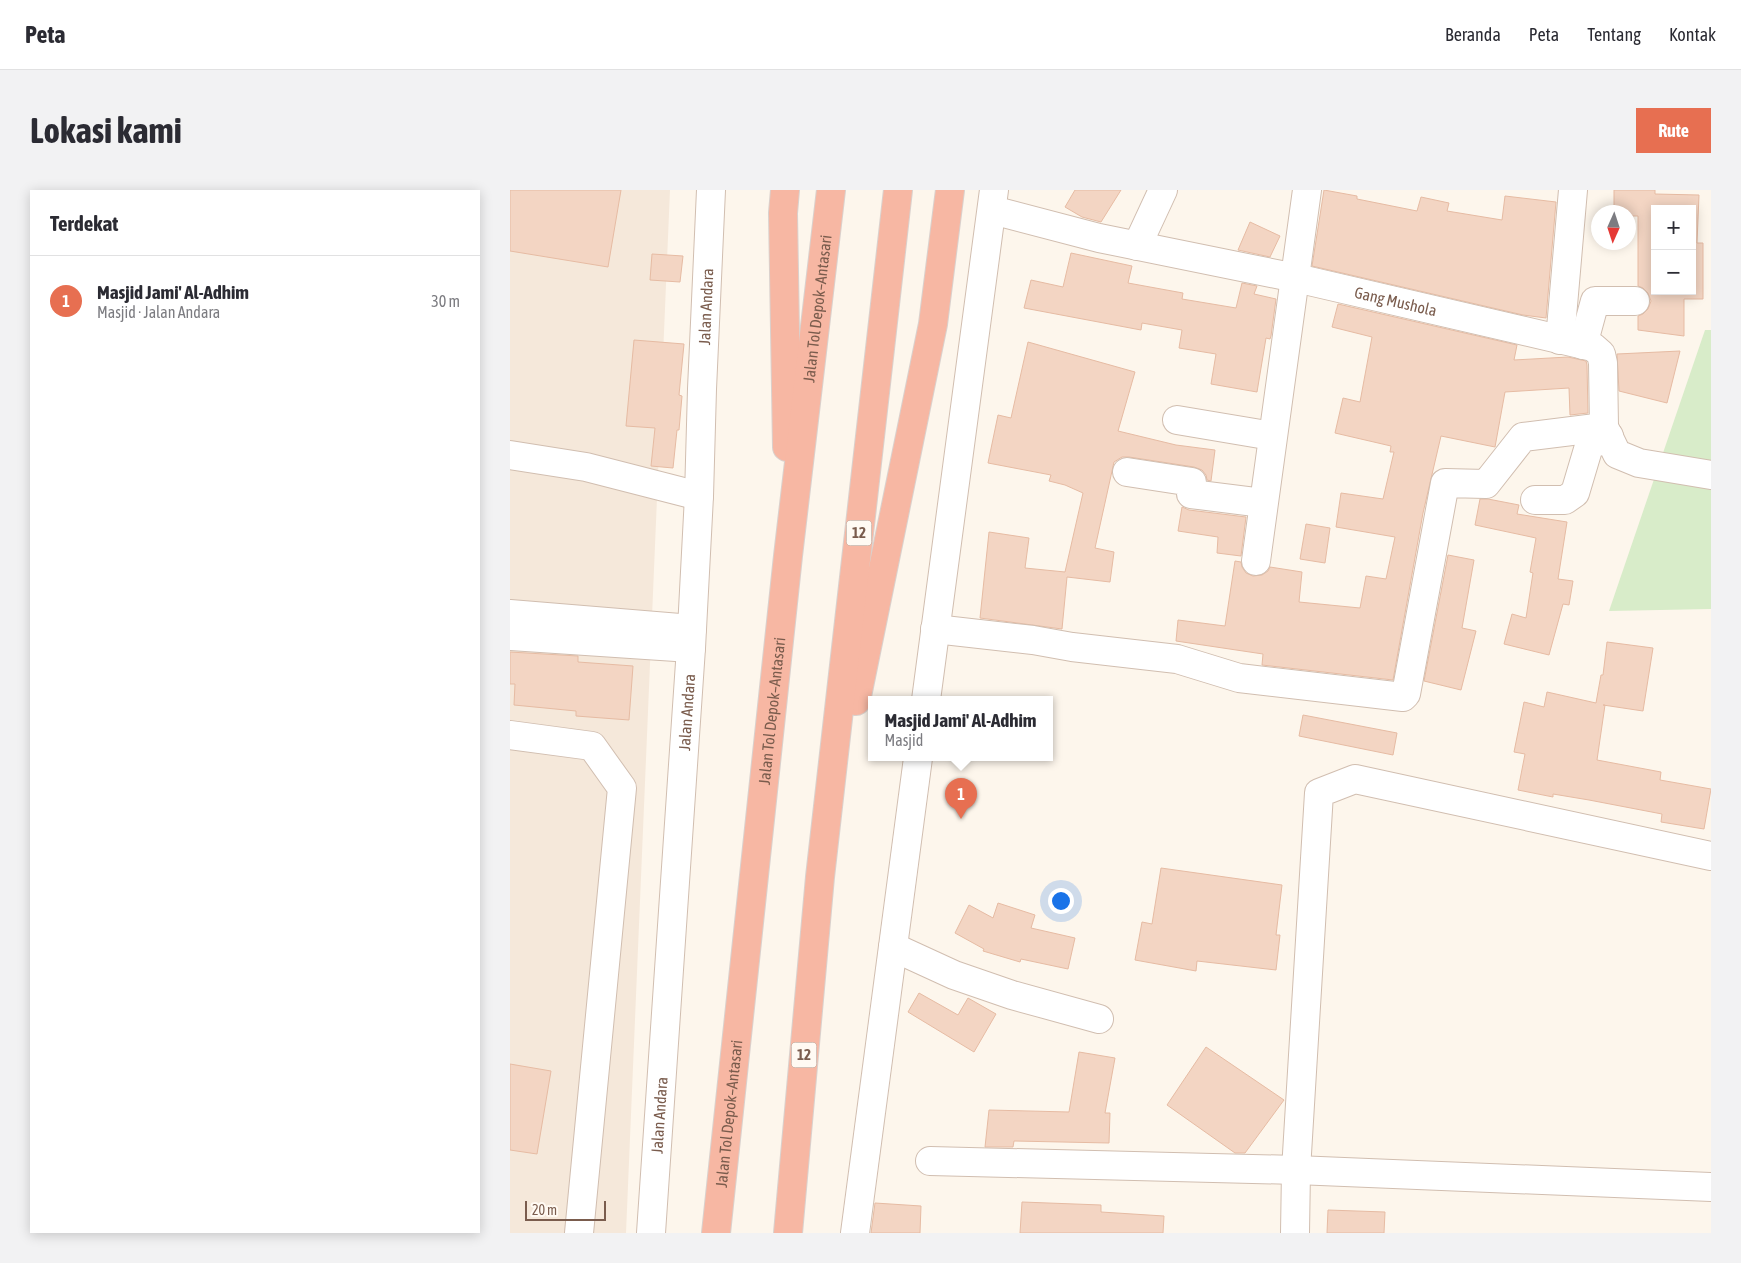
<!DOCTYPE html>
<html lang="id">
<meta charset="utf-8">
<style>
body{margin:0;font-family:"Asap Condensed",sans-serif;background:#f2f2f3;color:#2b2b33}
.controls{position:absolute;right:15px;top:15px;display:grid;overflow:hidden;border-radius:0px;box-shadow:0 2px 12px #0003}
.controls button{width:45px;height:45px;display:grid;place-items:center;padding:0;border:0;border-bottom:1px solid #e1e1e2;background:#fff;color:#2b2b33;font:25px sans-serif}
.compass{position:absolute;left:1081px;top:15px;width:45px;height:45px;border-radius:50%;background:#fff;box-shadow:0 2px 12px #0003;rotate:183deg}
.scale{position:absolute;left:15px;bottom:12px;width:81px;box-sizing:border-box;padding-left:5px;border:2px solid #7a5c4d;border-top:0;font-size:14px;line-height:18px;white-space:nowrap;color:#7a5c4d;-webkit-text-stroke:4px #fffaf3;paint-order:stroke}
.you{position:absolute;left:550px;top:710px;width:18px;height:18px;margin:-12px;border:4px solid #fff;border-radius:50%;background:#1a73e8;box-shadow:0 0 0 8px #1a73e833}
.badge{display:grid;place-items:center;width:32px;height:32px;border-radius:50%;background:#e76f51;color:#fff;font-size:16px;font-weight:700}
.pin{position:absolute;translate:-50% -41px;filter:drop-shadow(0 1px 2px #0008)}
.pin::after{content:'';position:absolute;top:26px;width:18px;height:15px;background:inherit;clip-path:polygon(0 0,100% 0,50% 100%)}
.popup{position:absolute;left:358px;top:506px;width:185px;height:65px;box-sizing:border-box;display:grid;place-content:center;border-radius:0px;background:#fff;filter:drop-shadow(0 1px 4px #0005);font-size:16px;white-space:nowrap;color:#7c7c81}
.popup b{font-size:19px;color:#2b2b33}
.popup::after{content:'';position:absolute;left:50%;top:100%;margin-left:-10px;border:10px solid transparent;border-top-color:#fff}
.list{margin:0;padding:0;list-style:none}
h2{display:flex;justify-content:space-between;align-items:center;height:65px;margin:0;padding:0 20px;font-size:21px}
h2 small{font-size:16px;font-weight:400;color:#7c7c81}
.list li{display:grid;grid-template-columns:32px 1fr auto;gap:15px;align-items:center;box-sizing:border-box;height:90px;padding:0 20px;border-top:1px solid #e1e1e2}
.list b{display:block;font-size:19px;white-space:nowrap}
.list p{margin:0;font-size:16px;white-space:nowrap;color:#7c7c81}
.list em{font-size:16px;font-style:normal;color:#7c7c81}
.map{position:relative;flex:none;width:1201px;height:1043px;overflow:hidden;border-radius:0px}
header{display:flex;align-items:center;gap:30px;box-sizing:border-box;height:70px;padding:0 25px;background:#fff;border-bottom:1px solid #e1e1e2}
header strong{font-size:24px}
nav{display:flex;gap:28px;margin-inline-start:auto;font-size:18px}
.intro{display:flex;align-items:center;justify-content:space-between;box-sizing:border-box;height:120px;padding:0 30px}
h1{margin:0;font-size:35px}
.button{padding:12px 22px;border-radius:0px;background:#e76f51;color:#fff;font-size:18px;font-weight:700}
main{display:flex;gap:30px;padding:0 30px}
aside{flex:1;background:#fff;border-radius:0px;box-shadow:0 2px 12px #0003}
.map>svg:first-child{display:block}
.residential{fill:#f5e8da}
.green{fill:#d8ecc9}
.building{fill:#f3d5c3;stroke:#e6bba3;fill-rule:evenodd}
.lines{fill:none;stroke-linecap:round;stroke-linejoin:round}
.minor-casing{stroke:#d1beb0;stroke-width:30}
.tertiary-casing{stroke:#d1beb0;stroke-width:30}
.motorway-casing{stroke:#dad1cd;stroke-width:30}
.minor{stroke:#fff;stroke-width:28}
.tertiary{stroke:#fff;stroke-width:28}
.motorway{stroke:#f7b7a3;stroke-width:28}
.labels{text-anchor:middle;stroke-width:5;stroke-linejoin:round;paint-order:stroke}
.shield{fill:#fffaf3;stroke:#a28b7f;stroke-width:1}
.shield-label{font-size:15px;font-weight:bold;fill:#7a5c4d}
.street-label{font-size:16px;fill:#7a5c4d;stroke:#fffaf3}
</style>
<header>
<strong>Peta</strong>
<nav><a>Beranda</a><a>Peta</a><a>Tentang</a><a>Kontak</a></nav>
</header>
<div class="intro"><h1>Lokasi kami</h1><a class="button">Rute</a></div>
<main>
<aside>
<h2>Terdekat<small></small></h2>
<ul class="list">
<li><span class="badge">1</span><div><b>Masjid Jami' Al-Adhim</b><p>Masjid · Jalan Andara</p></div><em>30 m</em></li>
</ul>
</aside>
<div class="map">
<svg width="1201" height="1043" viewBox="0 0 1201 1043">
<rect width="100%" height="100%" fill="#fdf6ec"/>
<polygon class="residential" points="0,0 160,0 116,1043 0,1043"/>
<polygon class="green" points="1195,140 1201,140 1201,419 1099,421"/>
<g class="building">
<polygon points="0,0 111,0 98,77 0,61"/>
<polygon points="565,0 611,0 591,32 572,27 555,17"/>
<polygon points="814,0 847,6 847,9 907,21 911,7 939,13 937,21 992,30 995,6 1046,12 1036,128 1013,125 802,76"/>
<path d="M 1104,0 L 1145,0 L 1145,4 L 1189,5 L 1187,53 L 1193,53 L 1193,109 L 1174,109 L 1174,146 L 1128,140 L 1128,126 L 1133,124 L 1138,119 L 1141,111 L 1138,103 L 1133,98 L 1128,96 L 1128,26 L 1118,26 L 1118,22 L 1104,22 ZM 1145,19 L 1182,19 L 1182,101 L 1145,101 Z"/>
<polygon points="740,32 770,46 760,67 728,60"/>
<polygon points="561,63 622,76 618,93 673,103 672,109 726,118 732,93 747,96 744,104 766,109 761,146 760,149 756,148 747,202 701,194 706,164 669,158 672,140 632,133 631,140 514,118 521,90 553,97"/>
<polygon points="142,64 173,66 170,92 140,90"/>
<polygon points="828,114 1007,155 1004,170 1058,167 1076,171 1077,175 1078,223 1060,225 1059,198 995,202 985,257 931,246 913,323 883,490 752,475 753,464 666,451 668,430 715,436 725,371 731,372 732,377 736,383 743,386 752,385 758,381 760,377 792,382 789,412 850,418 856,386 876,389 885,347 826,337 831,303 873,309 884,262 880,262 881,256 825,243 833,208 850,212 862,147 822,137"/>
<polygon points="124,150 174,154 169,205 172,206 169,240 167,240 163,278 141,276 145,238 116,236"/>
<polygon points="518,152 625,182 608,241 666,255 705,260 701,291 697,290 696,285 692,280 684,277 619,267 612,267 604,272 585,358 604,362 600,392 557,387 552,439 470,428 479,342 519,348 515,378 555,382 573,303 555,295 539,291 541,285 478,273 488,225 501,228"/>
<polygon points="1170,161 1157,213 1109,201 1107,164"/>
<polygon points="970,309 978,309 1009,315 1007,324 1057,332 1048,389 1063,391 1059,415 1053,414 1039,465 994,454 1002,424 1016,428 1023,383 1020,382 1026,348 965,335"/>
<polygon points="672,317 679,320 736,327 731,366 707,363 708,347 668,341"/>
<polygon points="796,334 820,338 815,373 790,369"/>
<polygon points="938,365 964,370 952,438 966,441 951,500 914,491"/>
<polygon points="1097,452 1143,458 1133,521 1093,515 1095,515 1087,570 1151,582 1150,590 1201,599 1194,639 1151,632 1152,624 1079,610 1043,604 1043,607 1008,600 1015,564 1004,562 1014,512 1034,517 1037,502 1086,513 1091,485 1093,485"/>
<polygon points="0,462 68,466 68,472 123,476 119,530 66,526 66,521 4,515 5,494 0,494"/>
<polygon points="793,525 887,543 883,565 789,546"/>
<polygon points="651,678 772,695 766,745 770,745 766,780 687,771 686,781 625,770 632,732 642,734"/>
<polygon points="488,713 525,725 521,738 565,748 558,779 511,769 510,772 473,761 474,759 445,743 459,715 483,728"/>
<polygon points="409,803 448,825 458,808 486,824 464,862 398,822"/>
<polygon points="696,857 774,910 735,963 725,963 657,915"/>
<polygon points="569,862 605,868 595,923 600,923 599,953 504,951 503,957 475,957 479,920 559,922"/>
<polygon points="0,874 41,881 27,964 0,960"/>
<polygon points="512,1012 591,1015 591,1022 654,1026 653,1043 510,1043"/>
<polygon points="365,1013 411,1016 410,1043 361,1043"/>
<polygon points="818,1020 875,1022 874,1043 817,1043"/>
</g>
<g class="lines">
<defs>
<g id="minor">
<path id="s1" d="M 482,20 L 589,48 L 786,88 L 1083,157 L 1091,164 L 1093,173 L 1094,237 L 1107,264 L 1129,273 L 1201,285"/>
<polyline points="627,56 653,0"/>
<polyline points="1050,150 1063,0"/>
<polyline points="1073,155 1085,111 1125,111"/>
<polyline points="667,230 762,246"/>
<polyline points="0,265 76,277 189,306"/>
<polyline points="617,282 682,292 681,304 753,313"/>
<polyline points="1025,310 1055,310 1065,303 1079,256 1099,246"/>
<polyline points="746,371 797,0"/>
<polyline points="0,424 182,439"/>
<polyline points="425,439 523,450 562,457 667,469 729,488 893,507 896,504 935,293 976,294 1013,247 1094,237"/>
<polyline points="0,446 181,458"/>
<polyline points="0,545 82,556 112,598 69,1043"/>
<polyline points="383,757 444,785 502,805 589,829"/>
<polyline points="420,971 786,980 1201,997"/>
<polyline points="785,1043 786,980 809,603 845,589 1201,666"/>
</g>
<g id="tertiary">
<polyline points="416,510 484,0"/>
<path id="s2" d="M 141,1043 L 181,458 L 189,306 L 192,199 L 201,0"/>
<polyline points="345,1043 408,568"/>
</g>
<g id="motorway">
<polyline points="275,0 273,23 277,257"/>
<polyline points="346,511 423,134 440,0"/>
<path id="s3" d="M 206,1043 L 278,366 L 321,0"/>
<polyline points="278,1043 310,687 388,0"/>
</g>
</defs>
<use href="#minor" class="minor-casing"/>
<use href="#tertiary" class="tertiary-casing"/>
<use href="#motorway" class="motorway-casing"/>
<use href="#minor" class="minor"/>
<use href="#tertiary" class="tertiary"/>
<use href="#motorway" class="motorway"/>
</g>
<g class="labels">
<g class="shield">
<rect x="336.5" y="330.5" width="25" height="25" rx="4"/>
<rect x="281.5" y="852.5" width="25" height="25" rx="4"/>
</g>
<g class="shield-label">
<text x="349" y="348">12</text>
<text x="294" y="870">12</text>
</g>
<g class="street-label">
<text dy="6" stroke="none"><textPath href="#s1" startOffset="414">Gang Mushola</textPath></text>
<text dy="6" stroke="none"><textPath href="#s2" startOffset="928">Jalan Andara</textPath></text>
<text dy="6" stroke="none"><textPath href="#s3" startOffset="930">Jalan Tol Depok–Antasari</textPath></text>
<text dy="6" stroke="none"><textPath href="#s3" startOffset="525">Jalan Tol Depok–Antasari</textPath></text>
<text dy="6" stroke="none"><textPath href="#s2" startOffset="522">Jalan Andara</textPath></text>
<text dy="6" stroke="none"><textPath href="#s3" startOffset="120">Jalan Tol Depok–Antasari</textPath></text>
<text dy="6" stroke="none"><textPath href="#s2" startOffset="118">Jalan Andara</textPath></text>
</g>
</g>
</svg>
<div class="controls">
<button>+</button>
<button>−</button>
</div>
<svg class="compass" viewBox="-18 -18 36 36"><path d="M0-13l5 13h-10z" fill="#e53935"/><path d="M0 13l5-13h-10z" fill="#7c7c81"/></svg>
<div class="scale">20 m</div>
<div class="you"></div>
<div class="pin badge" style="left:451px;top:629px">1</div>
<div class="popup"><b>Masjid Jami' Al-Adhim</b>Masjid</div>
</div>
</main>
